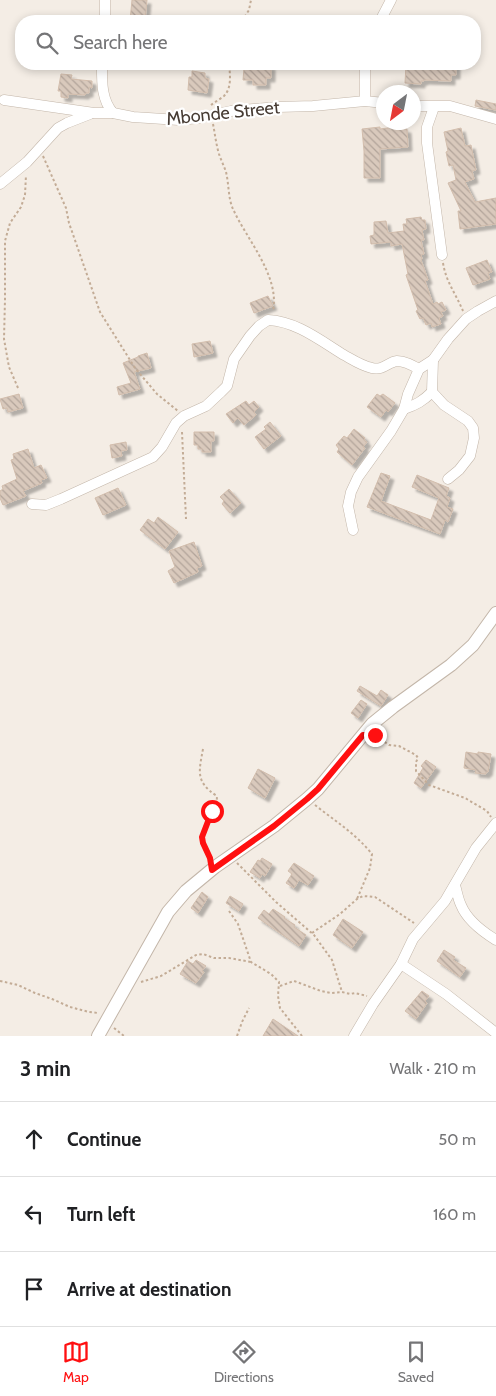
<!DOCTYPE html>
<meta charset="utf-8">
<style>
body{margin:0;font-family:Cabin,sans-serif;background:#f6f6f6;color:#202124}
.compass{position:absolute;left:376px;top:85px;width:45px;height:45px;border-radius:50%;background:#fff;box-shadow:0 2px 8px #0003;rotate:212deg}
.stop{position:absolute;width:15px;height:15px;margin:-11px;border:4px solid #ff1011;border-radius:50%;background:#fff}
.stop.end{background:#ff1011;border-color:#fff;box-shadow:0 1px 5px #0008}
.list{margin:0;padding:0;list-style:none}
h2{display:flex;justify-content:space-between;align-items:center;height:65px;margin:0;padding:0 20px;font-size:21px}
h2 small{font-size:16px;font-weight:400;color:#757577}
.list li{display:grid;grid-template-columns:32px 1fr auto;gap:15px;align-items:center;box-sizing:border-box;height:75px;padding:0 20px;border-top:1px solid #e0e0e0}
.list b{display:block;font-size:19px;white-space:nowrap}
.list em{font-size:16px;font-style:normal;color:#757577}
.icon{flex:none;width:28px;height:28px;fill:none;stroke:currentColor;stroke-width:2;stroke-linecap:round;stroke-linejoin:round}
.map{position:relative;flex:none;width:496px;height:1036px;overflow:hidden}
.search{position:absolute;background:#fff;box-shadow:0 2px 8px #0003;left:15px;right:15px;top:15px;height:55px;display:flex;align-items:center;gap:12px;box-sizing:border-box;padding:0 18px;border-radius:20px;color:#757577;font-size:19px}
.sheet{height:290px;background:#fff}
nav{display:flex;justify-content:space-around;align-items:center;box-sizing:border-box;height:70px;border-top:1px solid #e0e0e0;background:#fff;font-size:14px;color:#757577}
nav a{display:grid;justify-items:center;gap:2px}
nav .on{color:#ff1011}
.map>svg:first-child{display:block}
.building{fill:url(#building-back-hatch);stroke:#d2bdac;filter:url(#shadow)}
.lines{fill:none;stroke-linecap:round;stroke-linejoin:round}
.minor-casing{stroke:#c3b6a9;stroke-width:11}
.tertiary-casing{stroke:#c3b6a9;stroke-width:14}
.path{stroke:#c3ac96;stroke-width:2;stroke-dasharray:2.5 2.5;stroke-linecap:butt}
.minor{stroke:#fff;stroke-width:10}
.tertiary{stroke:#fff;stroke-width:12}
.route{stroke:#ff1011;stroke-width:6}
.labels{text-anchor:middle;stroke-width:4.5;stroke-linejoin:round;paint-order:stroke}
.street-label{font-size:18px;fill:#473c34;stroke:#fff}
</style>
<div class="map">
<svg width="496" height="1036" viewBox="0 0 496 1036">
<defs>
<pattern id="building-back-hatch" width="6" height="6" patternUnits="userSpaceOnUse" patternTransform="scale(1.25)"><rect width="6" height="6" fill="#d9c9bc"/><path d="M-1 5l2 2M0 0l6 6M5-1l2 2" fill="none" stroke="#b2a49a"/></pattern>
<filter id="shadow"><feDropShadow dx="4" dy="4" stdDeviation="1" flood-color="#0004"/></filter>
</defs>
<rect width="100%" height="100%" fill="#f4ede5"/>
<g class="building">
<polygon points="132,0 147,0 145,20 130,21"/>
<polygon points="406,64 456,64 456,75 451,75 451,81 424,80 424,81 421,81 421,84 405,83"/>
<polygon points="249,66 271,66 271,78 266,78 266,85 253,85 253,80 243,80 244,68 249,69"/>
<polygon points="192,71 205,73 205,78 209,79 207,93 188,90 189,77 192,77"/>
<polygon points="61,74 72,75 71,79 92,81 92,88 89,87 89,93 86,93 85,95 68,94 68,98 61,97 61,91 58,91"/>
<polygon points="476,100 496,104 496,110 475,106"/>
<polygon points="403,126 403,129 407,129 408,147 380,149 380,178 364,178 364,151 362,129 380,127 380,129"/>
<polygon points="461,128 465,146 471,145 476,170 472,171 474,179 465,182 475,202 496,198 496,224 460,229 458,211 461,211 448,183 456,180 453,165 449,166 446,152 448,151 444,132"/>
<polygon points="421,217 422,220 425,220 426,229 422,230 424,240 421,240 424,254 421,255 422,259 421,260 428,280 425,281 433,304 437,302 438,304 442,302 446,310 441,312 443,316 439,318 441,324 432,327 431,323 426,325 423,318 420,319 416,311 418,310 406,275 408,274 402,244 391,246 391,242 371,244 370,236 374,235 374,222 386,221 388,233 404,231 403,224 407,224 406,219"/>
<polygon points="487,260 492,272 488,273 490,279 473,285 466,268"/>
<polygon points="268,296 273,306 254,313 250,303"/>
<polygon points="210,341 213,353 194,357 192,344"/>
<polygon points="147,353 151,368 134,372 140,389 119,395 117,387 131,383 123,363 138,357 138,356"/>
<polygon points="19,394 23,408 8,412 7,408 3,409 0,399"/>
<polygon points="377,394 380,396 383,394 395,403 388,412 386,410 381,417 367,407"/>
<polygon points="246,401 249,405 254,401 259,407 254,412 256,415 244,425 238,418 233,423 226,414"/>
<polygon points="270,422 281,436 264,449 255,437 266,429 264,427"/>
<polygon points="354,429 365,438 364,440 367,442 363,447 365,448 352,465 337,452 339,449 336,445 344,436 347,438"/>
<polygon points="194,432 214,432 214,441 211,441 211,452 202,452 202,449 198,449 198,445 194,445"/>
<polygon points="126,442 127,450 121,451 122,456 112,458 110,445"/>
<polygon points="28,449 34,468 41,465 47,478 41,480 42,483 23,491 26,496 3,505 0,498 0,491 3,489 2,486 17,479 11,460 14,459 13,454"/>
<polygon points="381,473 390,476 381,501 431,520 439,498 412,487 417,475 449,488 446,496 450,498 447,507 453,509 448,522 445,520 440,534 367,507"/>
<polygon points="118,488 126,505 103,515 95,498"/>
<polygon points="229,489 241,503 230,513 222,504 224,501 220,497"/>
<polygon points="158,517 178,532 165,549 140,530 148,519 154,523"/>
<polygon points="194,542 202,566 197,568 198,572 174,583 168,571 175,567 169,551"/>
<polygon points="360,686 377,696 381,690 388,695 381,706 357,691"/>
<polygon points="361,700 367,704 358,718 351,713"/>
<polygon points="466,752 478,754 478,752 491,754 488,772 486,772 486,774 475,773 476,770 464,768"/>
<polygon points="426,760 436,767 421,788 414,783 423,768 421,766"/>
<polygon points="258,769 275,778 265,798 248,788"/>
<polygon points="262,858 272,864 265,876 262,874 260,878 250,872 258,860 260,861"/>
<polygon points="294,863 314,876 308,885 299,880 294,888 286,883 292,874 288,871"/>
<polygon points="202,892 208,897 198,913 191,908"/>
<polygon points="230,896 243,904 239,911 226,903"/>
<polygon points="273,909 285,917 284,918 295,925 294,927 306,935 299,946 258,918 264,910 269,914"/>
<polygon points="343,919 363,932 352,948 333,935"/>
<polygon points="444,950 455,957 453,960 466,968 460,977 437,961"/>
<polygon points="196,960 206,966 202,971 204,972 196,983 180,974 188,961 193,964"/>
<polygon points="422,991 429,996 425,1001 427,1003 416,1019 405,1011"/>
<polygon points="273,1019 298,1036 263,1036"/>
</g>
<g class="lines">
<defs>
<g id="minor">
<polyline points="105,21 105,0"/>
<polyline points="380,21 391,0"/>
<path d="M 102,64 C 102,81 101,99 113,113"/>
<polyline points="365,64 365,101"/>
<polyline points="4,100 94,113 113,113 133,117 179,120 199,118 231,111 278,107 313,106 365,101 384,103"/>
<polyline points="414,106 450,106 496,119"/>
<polyline points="434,107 427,127 427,143 442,255"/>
<polyline points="0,184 27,162 58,128 67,123 90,114"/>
<polyline points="433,360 432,392 444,405 468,421 473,428 474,438 470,456 459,470 448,479"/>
<path d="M 404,409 C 416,405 423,401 432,392"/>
<path d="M 32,504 L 46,505 L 61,499 L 153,457 L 162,447 L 176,423 L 184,416 L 206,406 L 221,392 L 227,386 L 234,359 L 250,336 L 259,326 L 268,320 C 296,321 321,341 344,355 C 353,360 362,366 372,368 C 383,371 388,362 397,361 C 405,361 412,365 419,369"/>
<polyline points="353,530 348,506 351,492 358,477 391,431 404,409 408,394 419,369 433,360 448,339 466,319 478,311 496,301"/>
<path d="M 455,885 C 457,892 458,899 461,905 C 467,920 483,932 496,940"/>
<polyline points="401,964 446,994 496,1033"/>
<polyline points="354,1036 373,1004 401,964 413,939 445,901 476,848 496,823"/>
</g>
<polyline id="tertiary" points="98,1036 168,912 186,891 215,867 274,826 307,799 318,789 372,724 393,707 451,665 473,645 496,613"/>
</defs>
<use href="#minor" class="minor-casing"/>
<use href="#tertiary" class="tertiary-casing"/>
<g class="path">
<polyline points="242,21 249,10 251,0"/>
<path d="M 211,105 C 215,102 220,99 224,96 C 232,88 230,74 229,64"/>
<path d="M 213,124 C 215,134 216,144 219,154 C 221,160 224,166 226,172 C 229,184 228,198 233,209 C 247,240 280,276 273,311"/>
<polyline points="43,156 66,208 69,223 100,312 135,368 157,394 178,411"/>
<path d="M 443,263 C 446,282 456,294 463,311"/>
<polyline points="18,388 9,367 4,339 5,299 5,241 10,223 21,207 25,195 26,175"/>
<polyline points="182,432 186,519"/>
<polyline points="378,735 380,736 382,740 389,745 399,746 416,755 418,758 416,762 416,771 429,785 465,798 487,811 491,817"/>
<path d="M 203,749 C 199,771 195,782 217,796 C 217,803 215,805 212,811 C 201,831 199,838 210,857"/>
<path d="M 315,805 C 335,821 356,834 372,854 L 370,868 L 357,899"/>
<polyline points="237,863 276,902 314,935 332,960 342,992"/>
<polyline points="229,911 238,924 251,962 271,974 279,982 278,996 280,1008 302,1036"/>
<polyline points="312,933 340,914 357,899 363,896 375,897 414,923"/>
<polyline points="0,981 18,985 35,993 52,999 70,1007 89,1012 98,1013"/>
<polyline points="141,982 161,976 196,955 203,954 214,958 229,958 251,962"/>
<polyline points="280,986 294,981 321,991 331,993 342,992 350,994 355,993 367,996"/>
<polyline points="114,1028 124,1036"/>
<polyline points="237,1036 242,1022 249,1008"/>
</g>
<use href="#minor" class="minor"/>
<use href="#tertiary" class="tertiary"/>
</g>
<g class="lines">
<polyline class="route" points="212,811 202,837 203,843 210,858 212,870 274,826 307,799 318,789 363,735 375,735"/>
</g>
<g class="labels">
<g class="street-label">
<text transform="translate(223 113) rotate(-6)" y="6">Mbonde Street</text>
</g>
</g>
</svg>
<svg class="compass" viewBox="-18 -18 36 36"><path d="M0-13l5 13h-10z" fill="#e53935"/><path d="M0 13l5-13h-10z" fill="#757577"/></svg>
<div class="stop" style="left:212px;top:811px"></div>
<div class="stop end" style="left:375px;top:735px"></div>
<div class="search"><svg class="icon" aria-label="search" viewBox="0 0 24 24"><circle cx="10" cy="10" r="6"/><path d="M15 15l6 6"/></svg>Search here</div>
</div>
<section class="sheet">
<h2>3 min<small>Walk · 210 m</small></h2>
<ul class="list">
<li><svg class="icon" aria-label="ahead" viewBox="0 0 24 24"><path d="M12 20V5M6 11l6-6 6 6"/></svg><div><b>Continue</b></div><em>50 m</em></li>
<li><svg class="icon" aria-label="left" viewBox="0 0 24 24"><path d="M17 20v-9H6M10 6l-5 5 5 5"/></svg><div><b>Turn left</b></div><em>160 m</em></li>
<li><svg class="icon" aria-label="arrive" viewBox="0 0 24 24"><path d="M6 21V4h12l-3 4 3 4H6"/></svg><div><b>Arrive at destination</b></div></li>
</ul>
</section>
<nav>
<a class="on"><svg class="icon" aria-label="map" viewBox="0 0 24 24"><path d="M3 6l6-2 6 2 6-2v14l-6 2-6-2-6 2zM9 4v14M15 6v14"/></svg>Map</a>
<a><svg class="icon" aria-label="directions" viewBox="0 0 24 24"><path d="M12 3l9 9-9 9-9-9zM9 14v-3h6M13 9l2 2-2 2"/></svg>Directions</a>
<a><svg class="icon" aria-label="saved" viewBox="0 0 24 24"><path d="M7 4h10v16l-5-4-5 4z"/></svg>Saved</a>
</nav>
